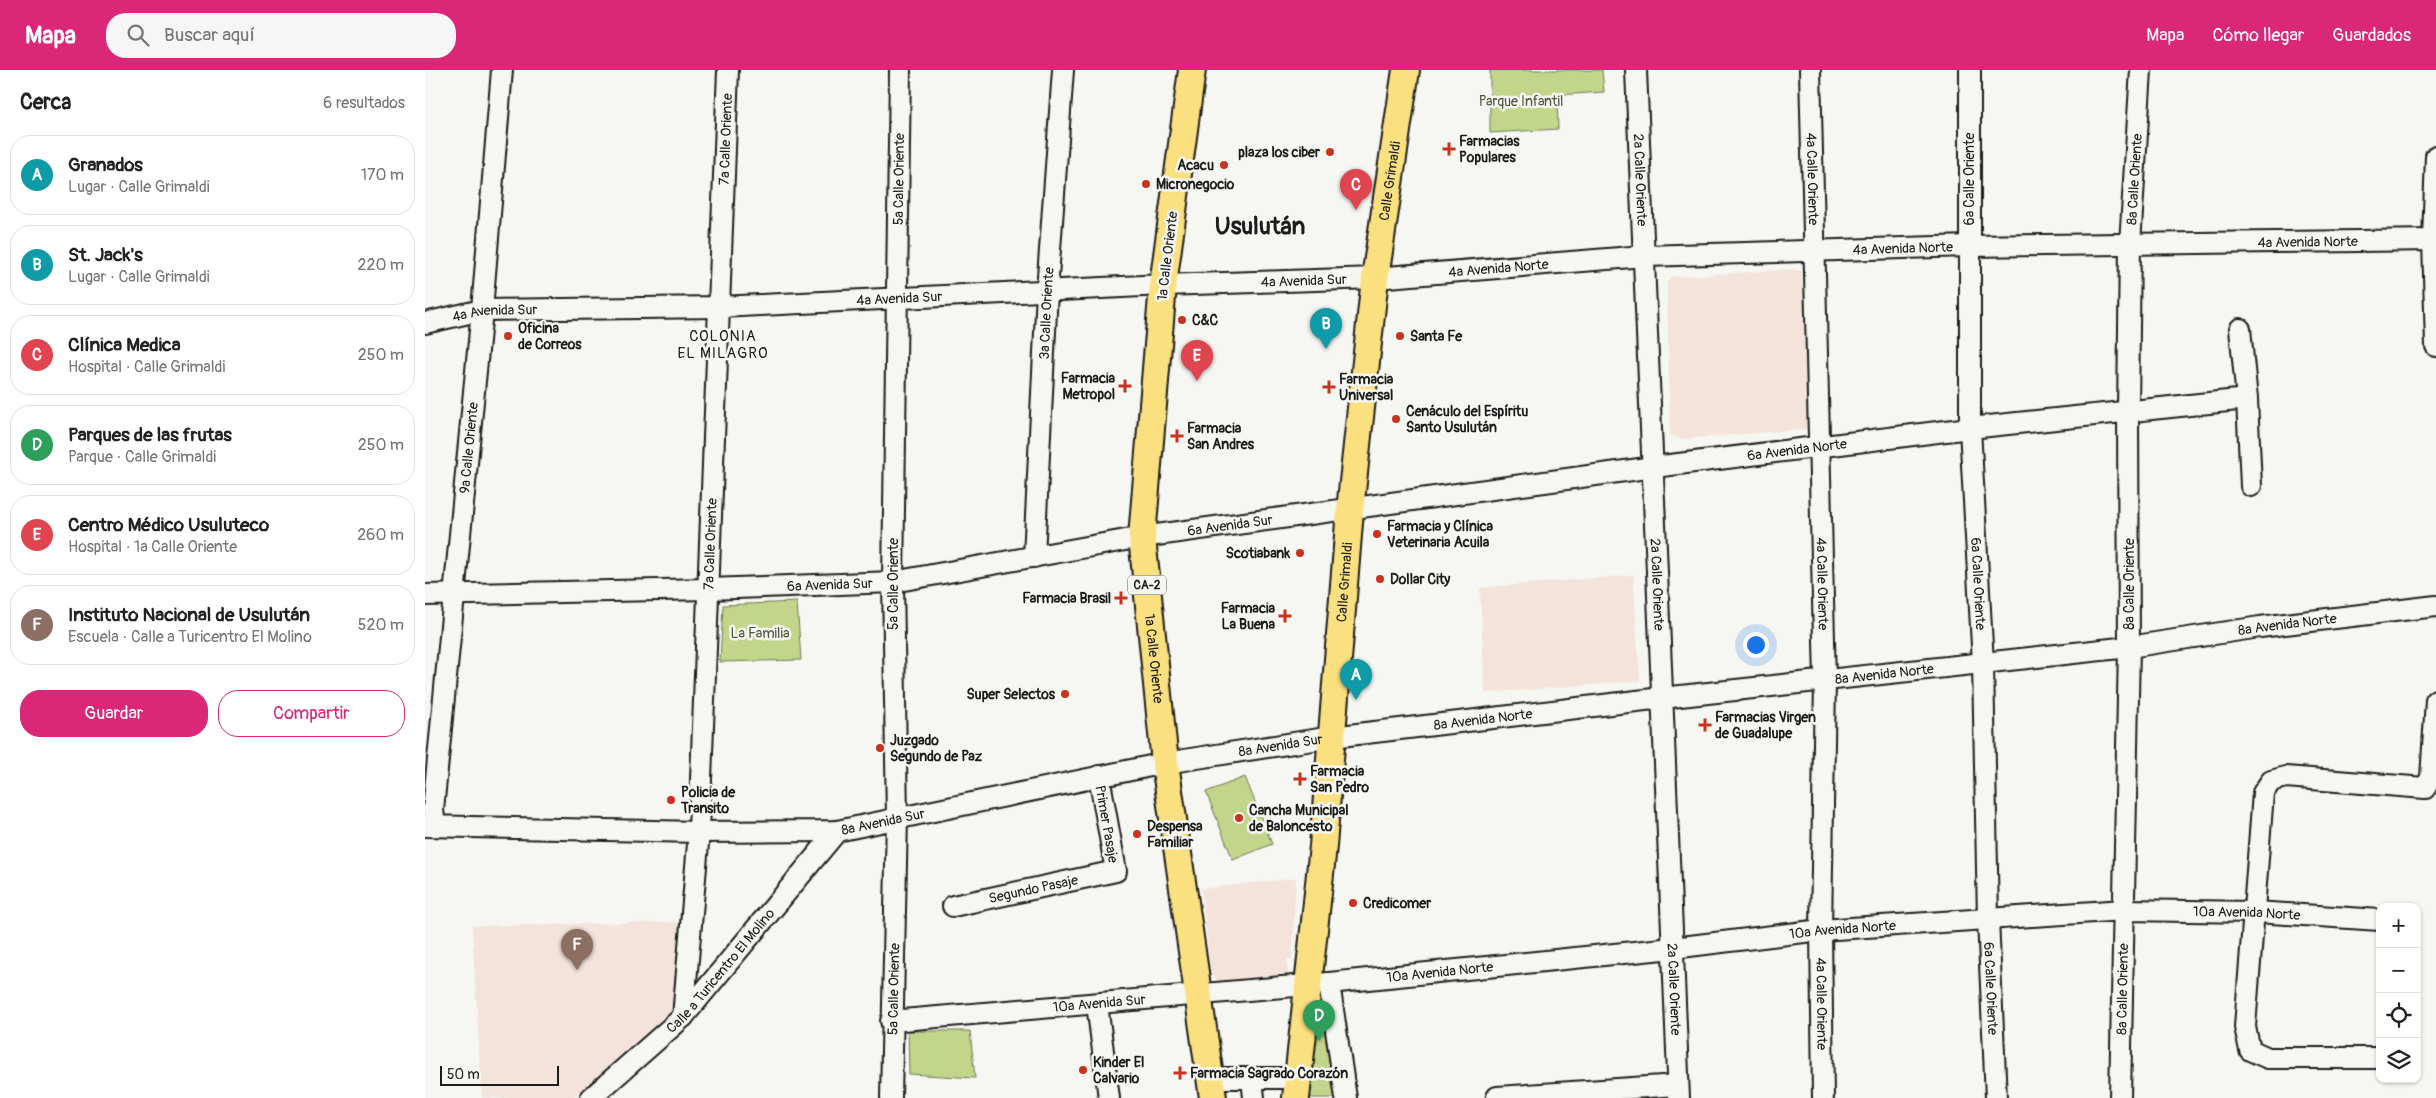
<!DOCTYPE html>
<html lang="es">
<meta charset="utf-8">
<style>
body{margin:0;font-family:Pangolin,sans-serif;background:#f6f6f6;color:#222}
.controls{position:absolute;right:15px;bottom:15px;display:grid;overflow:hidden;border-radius:10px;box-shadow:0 1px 4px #0004}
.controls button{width:45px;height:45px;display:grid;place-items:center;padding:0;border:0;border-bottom:1px solid #e0e0e0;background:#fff;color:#222;font:25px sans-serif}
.scale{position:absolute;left:15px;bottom:12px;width:119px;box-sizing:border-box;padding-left:5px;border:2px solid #1c1c1c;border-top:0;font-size:14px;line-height:18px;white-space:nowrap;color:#1c1c1c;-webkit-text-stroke:4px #f6f6f2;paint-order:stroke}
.you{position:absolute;left:1330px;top:574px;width:18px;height:18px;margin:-12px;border:4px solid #fff;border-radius:50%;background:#1a73e8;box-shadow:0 0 0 8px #1a73e833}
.badge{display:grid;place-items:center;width:32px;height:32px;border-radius:50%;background:#db2777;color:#fff;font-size:16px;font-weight:700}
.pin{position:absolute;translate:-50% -41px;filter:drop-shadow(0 1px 2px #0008)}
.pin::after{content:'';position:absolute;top:26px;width:18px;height:15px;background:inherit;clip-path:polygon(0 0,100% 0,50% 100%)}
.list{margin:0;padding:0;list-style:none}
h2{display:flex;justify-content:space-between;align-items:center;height:65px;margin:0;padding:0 20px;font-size:21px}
h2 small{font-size:16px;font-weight:400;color:#767676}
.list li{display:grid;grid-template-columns:32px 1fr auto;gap:15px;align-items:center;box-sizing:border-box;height:80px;margin:0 10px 10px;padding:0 10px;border:1px solid #e0e0e0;border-radius:20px}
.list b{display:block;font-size:19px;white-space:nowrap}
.list p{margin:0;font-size:16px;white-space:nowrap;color:#767676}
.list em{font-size:16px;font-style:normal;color:#767676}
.actions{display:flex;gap:10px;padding:15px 20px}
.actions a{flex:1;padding:11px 0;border:1px solid #db2777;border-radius:20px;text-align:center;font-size:18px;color:#db2777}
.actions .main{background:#db2777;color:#fff}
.icon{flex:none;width:28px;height:28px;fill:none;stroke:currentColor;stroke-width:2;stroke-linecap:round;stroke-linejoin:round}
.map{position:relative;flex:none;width:2011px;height:1028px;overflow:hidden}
header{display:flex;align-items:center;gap:30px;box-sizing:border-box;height:70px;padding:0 25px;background:#db2777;color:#fff}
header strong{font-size:24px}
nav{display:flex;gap:28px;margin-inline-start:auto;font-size:18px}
.search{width:350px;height:45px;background:#f6f6f6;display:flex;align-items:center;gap:12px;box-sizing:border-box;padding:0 18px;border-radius:20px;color:#767676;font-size:19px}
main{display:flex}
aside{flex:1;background:#fff}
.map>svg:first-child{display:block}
.built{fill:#f3e3da}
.green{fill:#c2d58a;stroke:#6f7853}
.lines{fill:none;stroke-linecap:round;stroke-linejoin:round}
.minor-casing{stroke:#1c1c1c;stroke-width:24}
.major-casing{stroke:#1c1c1c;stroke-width:30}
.minor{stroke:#f6f6f2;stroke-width:20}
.major{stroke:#fbe080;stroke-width:26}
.poi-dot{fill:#c8321e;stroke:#f6f6f2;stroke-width:2}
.labels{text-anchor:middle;stroke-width:5;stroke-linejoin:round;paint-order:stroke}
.shield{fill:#f6f6f2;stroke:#5d5d5c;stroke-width:1}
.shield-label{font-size:12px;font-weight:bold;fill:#1c1c1c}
.park-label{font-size:14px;fill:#4e543d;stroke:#f6f6f2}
.street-label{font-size:14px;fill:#1c1c1c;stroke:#f6f6f2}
.poi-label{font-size:14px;font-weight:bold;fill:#1c1c1c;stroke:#f6f6f2;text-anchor:start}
.neighbourhood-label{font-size:15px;letter-spacing:1px;fill:#1c1c1c;stroke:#f6f6f2}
.town-label{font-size:24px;font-weight:bold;fill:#1c1c1c;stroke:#f6f6f2}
</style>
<header>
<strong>Mapa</strong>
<div class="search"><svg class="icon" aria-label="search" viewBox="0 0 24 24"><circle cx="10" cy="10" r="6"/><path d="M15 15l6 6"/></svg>Buscar aquí</div>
<nav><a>Mapa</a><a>Cómo llegar</a><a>Guardados</a></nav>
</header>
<main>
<aside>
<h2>Cerca<small>6 resultados</small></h2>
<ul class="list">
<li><span class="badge" style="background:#0f9aa8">A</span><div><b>Granados</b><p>Lugar · Calle Grimaldi</p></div><em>170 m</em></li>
<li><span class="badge" style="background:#0f9aa8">B</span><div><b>St. Jack's</b><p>Lugar · Calle Grimaldi</p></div><em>220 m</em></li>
<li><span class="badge" style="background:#e0444e">C</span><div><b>Clínica Medica</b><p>Hospital · Calle Grimaldi</p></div><em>250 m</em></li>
<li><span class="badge" style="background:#2e9e5b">D</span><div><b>Parques de las frutas</b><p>Parque · Calle Grimaldi</p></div><em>250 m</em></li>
<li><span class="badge" style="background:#e0444e">E</span><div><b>Centro Médico Usuluteco</b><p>Hospital · 1a Calle Oriente</p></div><em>260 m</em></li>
<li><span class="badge" style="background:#8d6e63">F</span><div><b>Instituto Nacional de Usulután</b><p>Escuela · Calle a Turicentro El Molino</p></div><em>520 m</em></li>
</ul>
<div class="actions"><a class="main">Guardar</a><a>Compartir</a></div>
</aside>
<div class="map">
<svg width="2011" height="1028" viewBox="0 0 2011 1028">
<rect width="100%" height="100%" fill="#f6f6f2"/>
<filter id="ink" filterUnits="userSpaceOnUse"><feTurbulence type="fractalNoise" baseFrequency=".02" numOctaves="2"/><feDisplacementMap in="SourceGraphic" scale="10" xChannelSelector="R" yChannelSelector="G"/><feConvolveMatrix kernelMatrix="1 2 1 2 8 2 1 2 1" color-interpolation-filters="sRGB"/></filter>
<g filter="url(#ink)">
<g class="built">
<polygon points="1371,199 1377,202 1383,359 1256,369 1245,365 1242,213 1246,207"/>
<polygon points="1208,505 1215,611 1060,623 1055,518"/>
<polygon points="871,808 867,889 862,889 863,904 794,911 786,904 776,819"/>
<polygon points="258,852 252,944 147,1028 57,1028 47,856"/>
</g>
<g class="green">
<polygon points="1065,0 1177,0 1179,22 1132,25 1133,59 1065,63"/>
<polygon points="372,532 376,590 295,592 298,535"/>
<polygon points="820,707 847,774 808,790 781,722"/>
<polygon points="892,914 910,1028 882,1028"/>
<polygon points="483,961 545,961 550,1008 484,1004"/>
</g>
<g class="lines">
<defs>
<g id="minor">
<path id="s1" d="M 1211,0 L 1254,1028"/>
<path id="s2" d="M 1385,0 L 1400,611 L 1396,860 L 1398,1028"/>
<path id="s3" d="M 1545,0 L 1545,358 L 1558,594 L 1563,849 L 1571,1028"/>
<polyline points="2011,86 2008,170 2011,276"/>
<path id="s4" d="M 0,253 L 57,240 L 295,237 L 738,215 L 950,208 L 1219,186 L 1544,176 L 2011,170"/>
<polyline points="1815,259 1822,329 1826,416"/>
<path id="s5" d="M 609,487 L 622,221 L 638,0"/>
<path id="s6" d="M 0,525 L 283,519 L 468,512 L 717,467 L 1229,397 L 1545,358 L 1822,329"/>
<path id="s7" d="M 0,756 L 274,762 L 412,761 L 740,693 L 907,667 L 1237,628 L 1704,577 L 1835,557 L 2011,536"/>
<path id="s8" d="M 10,756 L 8,740 L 57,240 L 77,0"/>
<path id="s9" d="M 528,836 L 691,801 L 674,706"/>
<polyline points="904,913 921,1028"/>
<polyline points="672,934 684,1028"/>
<path id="s10" d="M 258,947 L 274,762 L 303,0"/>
<path id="s11" d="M 466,951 L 904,913 L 1248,878 L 1396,860 L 1699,840 L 1830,842 L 1955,850"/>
<polyline points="1955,988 1843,988 1825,980 1820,957 1838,723 1846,711 1861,707 2000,718 2006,708 2011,630"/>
<polyline points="785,1008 873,1008"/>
<polyline points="827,1008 829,1028"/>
<polyline points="1072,1027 1253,1015"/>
<path id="s12" d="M 166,1028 L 258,947 L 412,761"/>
<path id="s13" d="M 466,1028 L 472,747 L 468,512 L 475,0"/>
<path id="s14" d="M 1695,1028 L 1704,577 L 1703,342 L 1705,174 L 1716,0"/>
</g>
<g id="major">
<path id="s15" d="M 767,0 L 738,215 L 717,467 L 740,693 L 788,1028"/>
<path id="s16" d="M 871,1028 L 898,776 L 925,440 L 950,208 L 981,0"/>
</g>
</defs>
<use href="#minor" class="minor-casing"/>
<use href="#major" class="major-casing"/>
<use href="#minor" class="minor"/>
<use href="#major" class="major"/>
</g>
</g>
<g class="poi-dot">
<path d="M1021.5 71.5h5v5h5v5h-5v5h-5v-5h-5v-5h5z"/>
<circle cx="905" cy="82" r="5"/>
<circle cx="799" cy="95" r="5"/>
<circle cx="721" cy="114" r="5"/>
<circle cx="757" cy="250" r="5"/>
<circle cx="83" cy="266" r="5"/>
<circle cx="975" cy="266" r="5"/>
<path d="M697.5 308.5h5v5h5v5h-5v5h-5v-5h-5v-5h5z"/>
<path d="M901.5 309.5h5v5h5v5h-5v5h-5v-5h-5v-5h5z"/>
<circle cx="971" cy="349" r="5"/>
<path d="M749.5 358.5h5v5h5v5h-5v5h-5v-5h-5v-5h5z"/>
<circle cx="952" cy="464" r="5"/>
<circle cx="875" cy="483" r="5"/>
<circle cx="955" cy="509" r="5"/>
<path d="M693.5 520.5h5v5h5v5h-5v5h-5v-5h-5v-5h5z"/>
<path d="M857.5 538.5h5v5h5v5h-5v5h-5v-5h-5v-5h5z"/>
<circle cx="640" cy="624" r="5"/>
<path d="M1277.5 647.5h5v5h5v5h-5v5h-5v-5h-5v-5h5z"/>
<circle cx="455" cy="678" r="5"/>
<path d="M872.5 701.5h5v5h5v5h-5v5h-5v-5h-5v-5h5z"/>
<circle cx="246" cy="730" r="5"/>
<circle cx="814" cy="748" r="5"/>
<circle cx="712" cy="764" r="5"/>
<circle cx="928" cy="833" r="5"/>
<circle cx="658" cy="1000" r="5"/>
<path d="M752.5 995.5h5v5h5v5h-5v5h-5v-5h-5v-5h5z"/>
</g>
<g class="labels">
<rect class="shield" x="703" y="505.5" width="38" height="19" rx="4"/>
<g class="shield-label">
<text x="722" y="519">CA-2</text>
</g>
<g class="park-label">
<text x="1096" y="36">Parque Infantil</text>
<text x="335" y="568">La Familia</text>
</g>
<g class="street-label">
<text dy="5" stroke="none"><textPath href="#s10" startOffset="879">7a Calle Oriente</textPath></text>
<text dy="5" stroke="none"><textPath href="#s13" startOffset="919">5a Calle Oriente</textPath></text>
<text dy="5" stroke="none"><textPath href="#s1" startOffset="110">2a Calle Oriente</textPath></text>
<text dy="5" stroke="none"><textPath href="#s2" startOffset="109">4a Calle Oriente</textPath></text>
<text transform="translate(1544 109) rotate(-90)" y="5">6a Calle Oriente</text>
<text dy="5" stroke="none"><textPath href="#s14" startOffset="919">8a Calle Oriente</textPath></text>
<text dy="5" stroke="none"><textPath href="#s16" startOffset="922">Calle Grimaldi</textPath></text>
<text dy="5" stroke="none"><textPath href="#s4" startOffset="1886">4a Avenida Norte</textPath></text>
<text dy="5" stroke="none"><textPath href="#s4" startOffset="1481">4a Avenida Norte</textPath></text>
<text transform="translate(742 186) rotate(-83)" y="5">1a Calle Oriente</text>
<text dy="5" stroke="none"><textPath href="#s4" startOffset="1076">4a Avenida Norte</textPath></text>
<text dy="5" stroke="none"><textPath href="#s4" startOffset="881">4a Avenida Sur</textPath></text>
<text dy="5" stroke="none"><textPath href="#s4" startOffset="476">4a Avenida Sur</textPath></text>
<text dy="5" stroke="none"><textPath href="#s5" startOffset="244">3a Calle Oriente</textPath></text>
<text dy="5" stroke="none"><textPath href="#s4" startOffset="71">4a Avenida Sur</textPath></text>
<text dy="5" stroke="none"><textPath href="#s8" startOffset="380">9a Calle Oriente</textPath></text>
<text dy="5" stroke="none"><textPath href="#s6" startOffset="1382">6a Avenida Norte</textPath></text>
<text dy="5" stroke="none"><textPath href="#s6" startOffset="810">6a Avenida Sur</textPath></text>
<text dy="5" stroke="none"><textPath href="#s10" startOffset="474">7a Calle Oriente</textPath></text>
<text dy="5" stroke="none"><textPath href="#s16" startOffset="518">Calle Grimaldi</textPath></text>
<text dy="5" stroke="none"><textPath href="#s6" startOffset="405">6a Avenida Sur</textPath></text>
<text transform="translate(468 514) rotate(-90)" y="5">5a Calle Oriente</text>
<text dy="5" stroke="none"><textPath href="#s1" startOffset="515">2a Calle Oriente</textPath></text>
<text dy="5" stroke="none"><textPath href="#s2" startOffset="514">4a Calle Oriente</textPath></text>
<text dy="5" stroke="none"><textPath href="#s3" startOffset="514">6a Calle Oriente</textPath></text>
<text transform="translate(1704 514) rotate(-90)" y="5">8a Calle Oriente</text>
<text dy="5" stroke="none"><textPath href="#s7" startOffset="1878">8a Avenida Norte</textPath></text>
<text dy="5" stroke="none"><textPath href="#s15" startOffset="592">1a Calle Oriente</textPath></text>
<text dy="5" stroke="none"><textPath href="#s7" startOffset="1472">8a Avenida Norte</textPath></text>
<text dy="5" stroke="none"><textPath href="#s7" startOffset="1068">8a Avenida Norte</textPath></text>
<text dy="5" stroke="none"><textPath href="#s7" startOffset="864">8a Avenida Sur</textPath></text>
<text dy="5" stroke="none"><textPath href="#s7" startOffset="459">8a Avenida Sur</textPath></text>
<text transform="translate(682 754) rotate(80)" y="5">Primer Pasaje</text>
<text dy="5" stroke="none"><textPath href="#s9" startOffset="82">Segundo Pasaje</textPath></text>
<text dy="5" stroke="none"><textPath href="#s11" startOffset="1361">10a Avenida Norte</textPath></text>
<text dy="5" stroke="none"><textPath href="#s11" startOffset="956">10a Avenida Norte</textPath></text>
<text dy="5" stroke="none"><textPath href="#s12" startOffset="182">Calle a Turicentro El Molino</textPath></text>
<text dy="5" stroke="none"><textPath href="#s11" startOffset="551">10a Avenida Norte</textPath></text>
<text dy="5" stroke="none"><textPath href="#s13" startOffset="109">5a Calle Oriente</textPath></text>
<text dy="5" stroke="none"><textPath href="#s1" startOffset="920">2a Calle Oriente</textPath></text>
<text dy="5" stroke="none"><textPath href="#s3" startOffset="919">6a Calle Oriente</textPath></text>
<text dy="5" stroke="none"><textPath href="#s14" startOffset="109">8a Calle Oriente</textPath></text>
<text dy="5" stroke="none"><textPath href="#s11" startOffset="209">10a Avenida Sur</textPath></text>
<text dy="5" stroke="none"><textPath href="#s2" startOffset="934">4a Calle Oriente</textPath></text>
</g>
<g class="poi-label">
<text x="1034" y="76">Farmacias<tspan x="1034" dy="16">Populares</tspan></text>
<text x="895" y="87" text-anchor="end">plaza los ciber</text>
<text x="789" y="100" text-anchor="end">Acacu</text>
<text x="731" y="119">Micronegocio</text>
<text x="767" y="255">C&amp;C</text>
<text x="93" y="263">Oficina<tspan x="93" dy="16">de Correos</tspan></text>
<text x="985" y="271">Santa Fe</text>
<text x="690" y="313" text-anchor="end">Farmacia<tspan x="690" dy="16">Metropol</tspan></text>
<text x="914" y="314">Farmacia<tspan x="914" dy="16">Universal</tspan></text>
<text x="981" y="346">Cenáculo del Espíritu<tspan x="981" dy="16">Santo Usulután</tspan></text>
<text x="762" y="363">Farmacia<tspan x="762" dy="16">San Andres</tspan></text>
<text x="962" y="461">Farmacia y Clínica<tspan x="962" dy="16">Veterinaria Acuila</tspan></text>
<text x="865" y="488" text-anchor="end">Scotiabank</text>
<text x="965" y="514">Dollar City</text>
<text x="686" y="533" text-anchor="end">Farmacia Brasil</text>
<text x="850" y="543" text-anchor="end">Farmacia<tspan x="850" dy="16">La Buena</tspan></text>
<text x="630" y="629" text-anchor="end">Super Selectos</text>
<text x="1290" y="652">Farmacias Virgen<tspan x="1290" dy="16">de Guadalupe</tspan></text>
<text x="465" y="675">Juzgado<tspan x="465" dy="16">Segundo de Paz</tspan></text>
<text x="885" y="706">Farmacia<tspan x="885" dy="16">San Pedro</tspan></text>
<text x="256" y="727">Policia de<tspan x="256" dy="16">Transito</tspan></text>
<text x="824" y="745">Cancha Municipal<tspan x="824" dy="16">de Baloncesto</tspan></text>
<text x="722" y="761">Despensa<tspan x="722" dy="16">Familiar</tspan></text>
<text x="938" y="838">Credicomer</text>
<text x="668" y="997">Kinder El<tspan x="668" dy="16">Calvario</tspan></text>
<text x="765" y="1008">Farmacia Sagrado Corazón</text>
</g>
<g class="neighbourhood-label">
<text x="298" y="271">COLONIA<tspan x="298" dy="17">EL MILAGRO</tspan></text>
</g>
<g class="town-label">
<text x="835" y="164">Usulután</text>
</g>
</g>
</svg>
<div class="controls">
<button>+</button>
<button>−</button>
<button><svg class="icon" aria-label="locate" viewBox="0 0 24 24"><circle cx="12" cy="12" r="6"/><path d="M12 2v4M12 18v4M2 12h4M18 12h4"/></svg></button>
<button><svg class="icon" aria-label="layers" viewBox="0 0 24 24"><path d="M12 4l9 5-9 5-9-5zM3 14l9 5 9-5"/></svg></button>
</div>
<div class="scale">50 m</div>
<div class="you"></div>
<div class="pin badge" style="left:931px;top:630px;background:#0f9aa8">A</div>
<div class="pin badge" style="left:901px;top:279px;background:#0f9aa8">B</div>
<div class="pin badge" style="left:931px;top:140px;background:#e0444e">C</div>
<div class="pin badge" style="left:894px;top:971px;background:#2e9e5b">D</div>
<div class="pin badge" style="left:772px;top:311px;background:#e0444e">E</div>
<div class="pin badge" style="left:152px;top:900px;background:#8d6e63">F</div>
</div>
</main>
